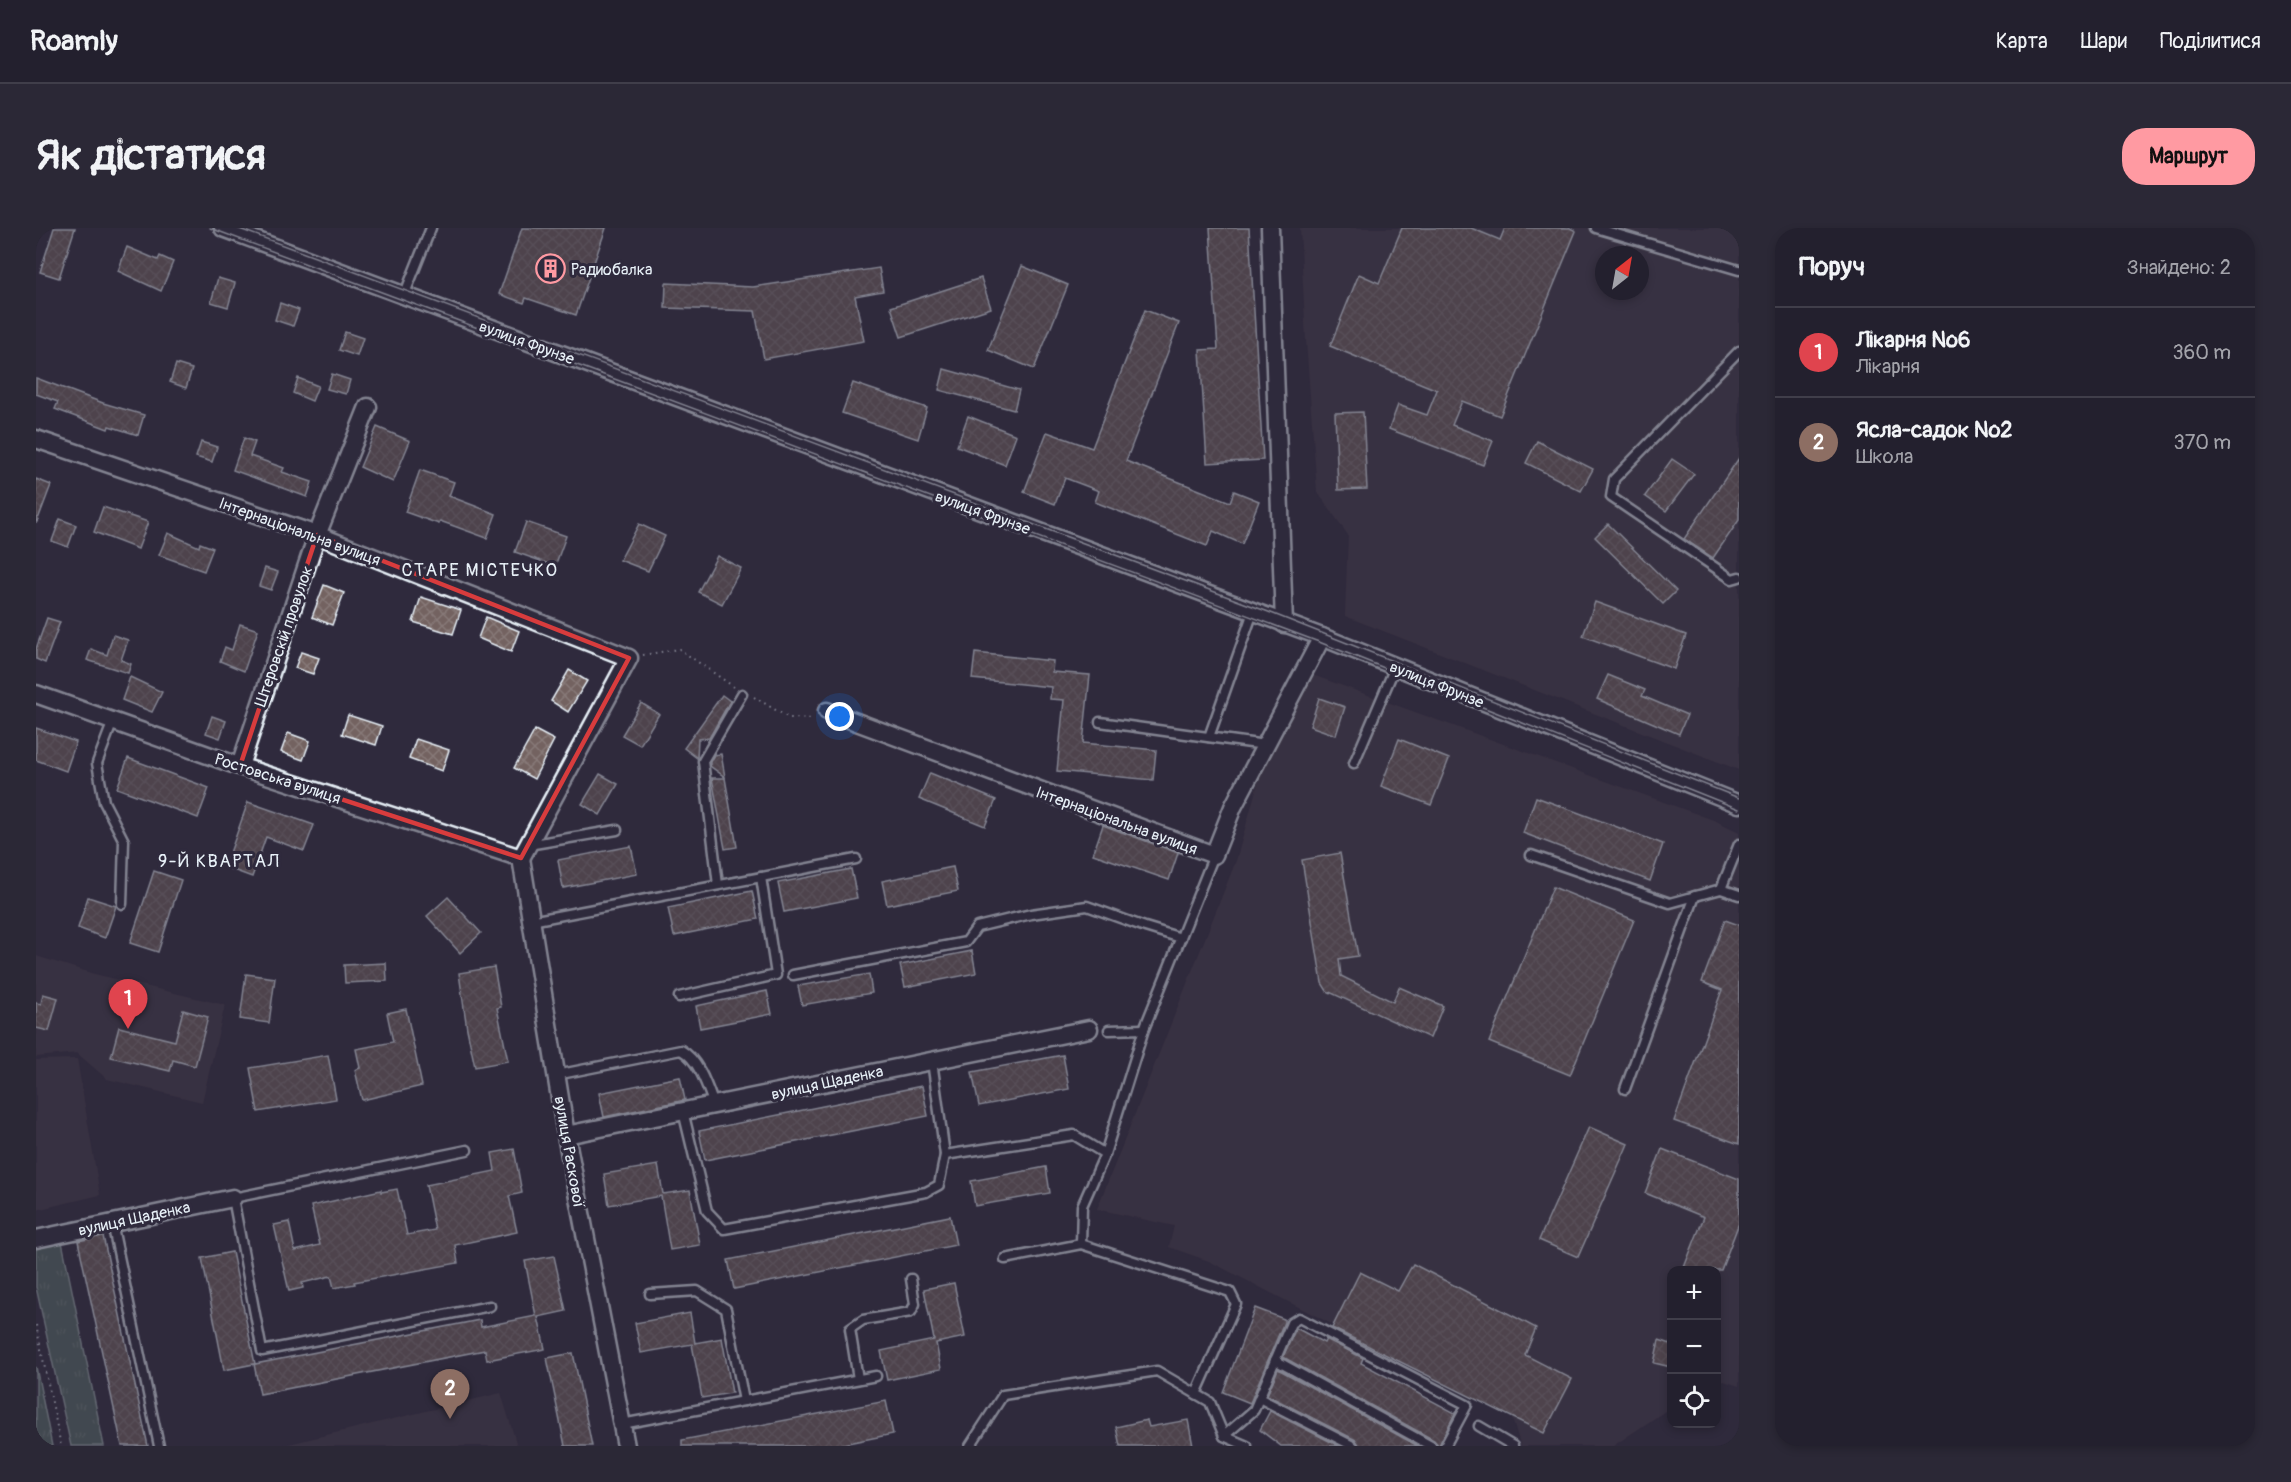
<!DOCTYPE html>
<html lang="uk">
<meta charset="utf-8">
<style>
body{margin:0;font-family:Pangolin,sans-serif;background:#2b2836;color:#f1f3f6}
.controls{position:absolute;right:18px;bottom:18px;display:grid;overflow:hidden;border-radius:12px;box-shadow:0 3px 9px #0003}
.controls button{width:54px;height:54px;display:grid;place-items:center;padding:0;border:0;border-bottom:2px solid #403e4a;background:#23202e;color:#f1f3f6;font:30px sans-serif}
.compass{position:absolute;left:1559px;top:18px;width:54px;height:54px;border-radius:50%;background:#23202e;box-shadow:0 3px 9px #0003;rotate:31deg}
.you{position:absolute;left:804px;top:489px;width:21px;height:21px;margin:-15px;border:4px solid #fff;border-radius:50%;background:#1a73e8;box-shadow:0 0 0 9px #1a73e833}
.badge{display:grid;place-items:center;width:39px;height:39px;border-radius:50%;background:#ff9aa2;color:#fff;font-size:20px;font-weight:700}
.pin{position:absolute;translate:-50% -50px;filter:drop-shadow(0 2px 3px #0008)}
.pin::after{content:'';position:absolute;top:32px;width:21px;height:18px;background:inherit;clip-path:polygon(0 0,100% 0,50% 100%)}
.list{margin:0;padding:0;list-style:none}
h2{display:flex;justify-content:space-between;align-items:center;height:78px;margin:0;padding:0 24px;font-size:26px}
h2 small{font-size:20px;font-weight:400;color:#a3a3aa}
.list li{display:grid;grid-template-columns:39px 1fr auto;gap:18px;align-items:center;box-sizing:border-box;height:90px;padding:0 24px;border-top:2px solid #403e4a}
.list b{display:block;font-size:22px;white-space:nowrap}
.list p{margin:0;font-size:20px;white-space:nowrap;color:#a3a3aa}
.list em{font-size:20px;font-style:normal;color:#a3a3aa}
.icon{flex:none;width:33px;height:33px;fill:none;stroke:currentColor;stroke-width:2;stroke-linecap:round;stroke-linejoin:round}
.map{position:relative;flex:none;width:1703px;height:1218px;overflow:hidden;border-radius:24px}
header{display:flex;align-items:center;gap:36px;box-sizing:border-box;height:84px;padding:0 30px;background:#23202e;border-bottom:2px solid #403e4a}
header strong{font-size:28px}
nav{display:flex;gap:33px;margin-inline-start:auto;font-size:21px}
.intro{display:flex;align-items:center;justify-content:space-between;box-sizing:border-box;height:144px;padding:0 36px}
h1{margin:0;font-size:42px}
.button{padding:15px 27px;border-radius:24px;background:#ff9aa2;color:#111;font-size:21px;font-weight:700}
main{display:flex;gap:36px;padding:0 36px}
aside{flex:1;background:#23202e;border-radius:24px;box-shadow:0 3px 9px #0003}
.map>svg:first-child{display:block}
.built{fill:#433b48;fill-rule:evenodd}
.grass{fill:url(#grass-tufts);stroke:#a0b0b0;stroke-width:1.5}
.building{fill:url(#building-cross-hatch);stroke:#e8f1f8;stroke-width:1.5}
.lines{fill:none;stroke-linecap:round;stroke-linejoin:round}
.lane-casing{stroke:#e8f1f8;stroke-width:13}
.street-casing{stroke:#e8f1f8;stroke-width:21}
.path{stroke:#e8f1f8;stroke-width:2;stroke-dasharray:1.5 4.5;stroke-linecap:butt}
.lane{stroke:#2f2a3d;stroke-width:8}
.street{stroke:#2f2a3d;stroke-width:16}
.tram{stroke:#e8f1f8;stroke-width:1.5}
.marked{fill:none;stroke:#d83c3d;stroke-width:4.5;stroke-linejoin:round}
.labels{text-anchor:middle;stroke-width:6;stroke-linejoin:round;paint-order:stroke}
.poi-label{font-size:16px;fill:#e8f1f8;stroke:#2f2a3d;text-anchor:start}
.street-label{font-size:16px;fill:#e8f1f8;stroke:#2f2a3d}
.neighbourhood-label{font-size:18px;letter-spacing:1.5px;fill:#e8f1f8;stroke:#2f2a3d}
</style>
<header>
<strong>Roamly</strong>
<nav><a>Карта</a><a>Шари</a><a>Поділитися</a></nav>
</header>
<div class="intro"><h1>Як дістатися</h1><a class="button">Маршрут</a></div>
<main>
<div class="map">
<svg width="1703" height="1218" viewBox="0 0 1703 1218">
<defs>
<pattern id="grass-tufts" width="24" height="20" patternUnits="userSpaceOnUse" patternTransform="scale(1.5)"><rect width="24" height="20" fill="#586e68"/><path d="M3 7l-1-3M5 7V3M7 7l1-3M15 17l-1-3M17 17v-4M19 17l1-3" fill="none" stroke="#70837e"/></pattern>
<pattern id="building-cross-hatch" width="8" height="8" patternUnits="userSpaceOnUse" patternTransform="scale(1.5)"><rect width="8" height="8" fill="#736260"/><path d="M0 0l8 8M0 8l8-8" fill="none" stroke="#877978"/></pattern>
</defs>
<rect width="100%" height="100%" fill="#2f2a3d"/>
<filter id="ink" filterUnits="userSpaceOnUse"><feTurbulence type="fractalNoise" baseFrequency=".0167" numOctaves="2"/><feDisplacementMap in="SourceGraphic" scale="12" xChannelSelector="R" yChannelSelector="G"/><feConvolveMatrix kernelMatrix="1 2 1 2 8 2 1 2 1" color-interpolation-filters="sRGB"/></filter>
<g filter="url(#ink)">
<g class="built">
<path d="M 1264,0 L 1703,0 L 1703,542 L 1309,388 L 1312,307 L 1281,263 L 1270,112 ZM 1568,27 L 1604,27 L 1604,63 L 1568,63 Z"/>
<polygon points="1271,445 1680,593 1703,604 1703,1158 1688,1153 1681,1155 1680,1042 1636,1042 1635,1179 1577,1218 1485,1218 1475,1188 1173,1033 1133,1019 1138,998 1061,981 1200,633 1232,520"/>
<polygon points="0,728 58,746 189,777 166,874 71,851 41,825 0,829"/>
<polygon points="41,831 64,967 0,982 0,832"/>
<polygon points="465,1165 481,1218 245,1218"/>
</g>
<g class="grass">
<polygon points="26,1014 68,1218 35,1218 0,1059 0,1019"/>
<polygon points="0,1139 16,1218 0,1218"/>
</g>
<g class="building">
<polygon points="18,0 39,0 23,50 4,44"/>
<polygon points="486,0 570,0 540,87 490,70 488,75 463,66"/>
<polygon points="1174,0 1213,0 1227,232 1171,235 1164,122 1182,121"/>
<polygon points="1366,0 1435,0 1464,12 1469,0 1534,0 1540,3 1464,188 1426,173 1416,197 1457,213 1447,237 1353,201 1362,177 1391,187 1401,162 1294,118 1323,46 1343,55"/>
<polygon points="91,19 122,32 124,28 137,34 125,63 82,43"/>
<polygon points="986,38 1032,57 998,141 952,122"/>
<polygon points="843,40 847,63 819,68 828,113 728,131 719,83 629,80 630,55 717,59"/>
<polygon points="182,50 199,55 192,79 175,74"/>
<polygon points="945,50 955,80 865,109 855,79"/>
<polygon points="244,75 263,82 257,98 239,92"/>
<polygon points="1109,82 1143,95 1090,233 1194,274 1198,263 1223,273 1206,316 1177,303 1171,318 1059,274 1063,263 1029,250 1019,276 988,264 1011,204 1056,220"/>
<polygon points="309,104 327,110 321,128 303,122"/>
<polygon points="140,136 156,141 150,160 134,154"/>
<polygon points="908,141 983,162 978,182 903,162"/>
<polygon points="296,146 314,152 310,166 291,161"/>
<polygon points="0,150 67,175 108,187 102,207 73,198 72,201 19,181 22,174 0,166"/>
<polygon points="262,150 282,158 276,173 257,165"/>
<polygon points="817,155 891,180 882,211 806,185"/>
<polygon points="1327,184 1331,261 1302,262 1299,185"/>
<polygon points="932,188 980,207 969,237 921,218"/>
<polygon points="341,199 374,213 357,254 324,239"/>
<polygon points="208,210 219,214 214,228 248,240 246,244 276,254 271,269 197,242"/>
<polygon points="1501,213 1557,241 1545,263 1490,235"/>
<polygon points="165,214 181,219 176,234 160,229"/>
<polygon points="1703,230 1703,292 1677,330 1648,311"/>
<polygon points="1636,231 1658,246 1630,283 1609,268"/>
<polygon points="384,242 418,254 413,268 460,286 451,310 404,293 403,296 369,284"/>
<polygon points="0,251 15,257 1,294 0,294"/>
<polygon points="67,279 112,294 102,321 58,304"/>
<polygon points="24,291 40,297 32,319 16,313"/>
<polygon points="490,294 530,308 519,338 479,324"/>
<polygon points="603,296 629,308 612,343 584,332"/>
<polygon points="1572,296 1640,363 1627,376 1559,309"/>
<polygon points="132,305 163,319 164,315 177,320 168,343 123,327"/>
<polygon points="681,328 705,340 686,376 662,364"/>
<polygon points="229,340 242,344 235,362 223,358"/>
<polygon points="288,357 308,365 296,397 276,389"/>
<polygon points="385,369 425,382 417,406 377,394"/>
<polygon points="1559,374 1650,407 1638,441 1547,408"/>
<polygon points="450,389 483,403 475,424 442,410"/>
<polygon points="11,390 24,394 9,435 0,431 0,421"/>
<polygon points="204,396 222,402 208,443 184,433 189,419 196,422"/>
<polygon points="77,407 92,412 85,432 95,436 92,445 51,432 55,421 71,427"/>
<polygon points="265,424 283,430 277,446 259,440"/>
<polygon points="939,425 1017,433 1016,444 1054,447 1047,515 1120,522 1117,552 1021,543 1028,472 1014,471 1015,459 936,451"/>
<polygon points="533,442 551,453 532,484 515,473"/>
<polygon points="1572,447 1609,462 1606,468 1651,487 1643,506 1561,471"/>
<polygon points="94,449 126,464 116,484 86,472"/>
<polygon points="686,467 694,473 673,510 662,511 661,530 648,520"/>
<polygon points="1283,470 1309,479 1300,507 1274,498"/>
<polygon points="605,475 623,486 604,517 586,507"/>
<polygon points="312,487 346,498 340,517 306,506"/>
<polygon points="176,488 190,493 184,510 170,505"/>
<polygon points="0,500 40,514 30,543 0,532"/>
<polygon points="499,502 518,512 498,551 478,540"/>
<polygon points="252,505 274,513 267,532 245,524"/>
<polygon points="380,511 413,522 406,543 373,531"/>
<polygon points="1363,511 1413,531 1395,577 1345,558"/>
<polygon points="685,526 689,549 674,538 674,534 678,527"/>
<polygon points="92,530 173,560 162,590 81,560"/>
<polygon points="894,545 960,572 949,598 883,571"/>
<polygon points="564,546 582,556 564,587 546,576"/>
<polygon points="676,550 689,550 701,619 689,621"/>
<polygon points="1500,569 1627,616 1614,653 1487,605"/>
<polygon points="212,574 278,597 268,623 230,609 216,649 189,639"/>
<polygon points="1067,597 1142,625 1133,652 1057,626"/>
<polygon points="595,618 601,646 527,660 522,632"/>
<polygon points="1304,625 1322,728 1303,731 1305,748 1357,774 1363,759 1407,778 1394,810 1291,763 1286,755 1266,632"/>
<polygon points="917,639 922,663 851,677 846,653"/>
<polygon points="815,641 821,670 748,684 742,655"/>
<polygon points="118,643 145,652 122,724 94,715"/>
<polygon points="1517,659 1598,692 1534,847 1453,814"/>
<polygon points="716,663 722,691 638,708 632,680"/>
<polygon points="52,669 80,678 69,710 42,700"/>
<polygon points="412,669 445,705 424,725 391,688"/>
<polygon points="1689,692 1703,697 1703,916 1638,893 1686,762 1666,754"/>
<polygon points="936,723 940,745 869,759 864,737"/>
<polygon points="350,735 351,753 309,755 308,737"/>
<polygon points="458,739 465,779 461,780 472,833 439,839 431,801 423,745"/>
<polygon points="210,746 239,750 233,795 204,791"/>
<polygon points="833,746 836,765 766,777 762,758"/>
<polygon points="731,763 736,786 664,800 660,778"/>
<polygon points="7,766 22,770 13,803 0,800 0,775 5,776"/>
<polygon points="370,781 386,858 326,872 319,842 324,840 320,821 357,814 351,785"/>
<polygon points="147,782 172,789 159,838 137,832 134,843 75,829 83,799 139,813"/>
<polygon points="292,827 300,871 222,884 214,840"/>
<polygon points="1027,827 1033,861 943,878 936,844"/>
<polygon points="644,849 649,872 568,889 563,865"/>
<polygon points="886,858 892,888 669,932 663,903"/>
<polygon points="1553,899 1592,916 1542,1029 1503,1012"/>
<polygon points="478,921 486,965 473,968 481,1004 419,1017 422,1035 318,1054 319,1056 298,1060 295,1048 266,1055 267,1060 253,1063 238,997 253,994 259,1023 284,1017 275,978 345,962 345,964 361,961 371,1007 399,1002 390,957 459,943 456,925"/>
<polygon points="1626,921 1703,951 1703,995 1685,1042 1647,1042 1668,989 1609,965"/>
<polygon points="622,937 627,966 654,962 664,1017 634,1022 625,968 573,977 568,946"/>
<polygon points="1010,939 1014,965 939,978 935,953"/>
<polygon points="914,988 920,1017 698,1061 692,1032"/>
<polygon points="67,1008 112,1218 86,1218 42,1013"/>
<polygon points="196,1024 219,1136 444,1092 445,1099 500,1088 489,1033 518,1028 530,1083 502,1089 509,1121 451,1132 449,1122 224,1166 218,1136 188,1142 166,1030"/>
<polygon points="1377,1036 1500,1100 1489,1127 1536,1151 1508,1205 1296,1100 1324,1044 1362,1063"/>
<polygon points="918,1055 929,1109 900,1115 905,1141 851,1152 845,1123 898,1112 888,1061"/>
<polygon points="1219,1080 1248,1091 1248,1094 1214,1175 1187,1164"/>
<polygon points="654,1085 659,1115 686,1110 696,1165 666,1170 656,1116 605,1125 599,1095"/>
<polygon points="1260,1100 1288,1115 1290,1111 1327,1130 1325,1135 1419,1185 1403,1218 1398,1212 1247,1129"/>
<polygon points="1623,1112 1635,1116 1635,1139 1618,1135"/>
<polygon points="537,1125 556,1218 529,1218 511,1130"/>
<polygon points="1242,1141 1382,1218 1323,1218 1320,1212 1231,1167"/>
<polygon points="850,1173 857,1206 797,1218 646,1218 646,1212"/>
<polygon points="1234,1183 1303,1218 1245,1218 1224,1202"/>
<polygon points="1111,1192 1113,1199 1152,1192 1157,1218 1084,1218 1080,1199"/>
</g>
<g class="lines">
<defs>
<g id="lane">
<polyline points="1560,0 1703,42"/>
<polyline points="368,68 395,0"/>
<polyline points="1703,123 1578,251 1575,269 1696,351 1703,349"/>
<polyline points="77,493 61,535 68,574 88,613 86,676"/>
<polyline points="1064,494 1229,517"/>
<polyline points="1173,509 1217,384"/>
<polyline points="1318,535 1359,439"/>
<polyline points="1703,616 1685,661 1703,667"/>
<polyline points="492,617 581,602"/>
<polyline points="1495,627 1634,675 1685,661"/>
<polyline points="682,657 667,533 706,466"/>
<polyline points="495,693 820,631"/>
<polyline points="757,747 930,714 941,699 995,686 1051,678 1109,699 1145,710"/>
<polyline points="643,769 740,747 725,649"/>
<polyline points="1073,802 1108,801"/>
<path d="M 520,847 L 645,822 C 663,832 671,858 678,877"/>
<polyline points="1589,861 1659,668"/>
<polyline points="647,883 671,983 688,1001 890,964 903,957 909,927 896,833"/>
<polyline points="431,922 197,970 226,1123 454,1078"/>
<polyline points="909,927 1038,907 1069,926"/>
<polyline points="76,995 123,1218"/>
<polyline points="1045,1016 1046,978 1069,926 1108,801 1178,627"/>
<polyline points="969,1031 1045,1016 1194,1064 1200,1076 1160,1166"/>
<polyline points="614,1066 661,1063 690,1081 708,1173"/>
<polyline points="1239,1132 1395,1218"/>
<polyline points="822,1151 814,1101 827,1092 875,1084 879,1076 875,1051"/>
<polyline points="1223,1170 1317,1218"/>
<polyline points="586,1196 840,1148"/>
<polyline points="1443,1198 1477,1218"/>
<polyline points="1188,1208 1218,1182 1255,1095 1263,1090 1431,1177 1409,1218"/>
<polyline points="934,1218 967,1167 1121,1143 1174,1174 1188,1208 1211,1218"/>
</g>
<g id="street">
<polyline points="187,0 1286,409 1703,576"/>
<polyline points="1234,0 1248,396"/>
<polyline points="0,211 281,307 593,430 485,630"/>
<polyline points="0,466 197,536 485,630"/>
<polyline points="791,483 1178,627 1197,579 1286,409"/>
<polyline points="204,538 281,307 332,179"/>
<polyline points="485,630 530,907 590,1218"/>
<polyline points="530,907 1053,801"/>
<polyline points="0,1011 197,970"/>
</g>
</defs>
<use href="#lane" class="lane-casing"/>
<use href="#street" class="street-casing"/>
<g class="path">
<polyline points="607,427 643,421 698,459"/>
<polyline points="718,469 753,490 778,491"/>
<polyline points="0,1097 25,1218"/>
</g>
<use href="#lane" class="lane"/>
<use href="#street" class="street"/>
<g class="tram">
<polyline points="174,0 1283,414 1703,581"/>
<polyline points="201,0 1230,383 1703,570"/>
</g>
</g>
</g>
<path d="M0 0H1703V1218H0ZM 281,307 L 593,430 L 485,630 L 204,538 Z" fill="#2f2a3d" fill-opacity=".55" fill-rule="evenodd"/>
<path class="marked" d="M 281,307 L 593,430 L 485,630 L 204,538 Z"/>
<defs>
<symbol id="building-ring" viewBox="-11 -11 22 22"><circle r="9.5" fill="#2f2a3d" stroke="#ff9aa2" stroke-width="1.5"/><path d="M-4-6H4V6H1V3H-1V6H-4ZM-2.5-4.3h1.7v1.8h-1.7ZM.8-4.3h1.7v1.8H.8ZM-2.5-1h1.7V.8h-1.7ZM.8-1h1.7V.8H.8Z" fill="#ff9aa2"/></symbol>
</defs>
<g fill-rule="evenodd">
<use href="#building-ring" x="498" y="24" width="33" height="33"/>
</g>
<g class="labels">
<g class="poi-label">
<text x="535" y="47">Радиобалка</text>
</g>
<g class="street-label">
<text transform="translate(491 114) rotate(20)" y="6">вулиця Фрунзе</text>
<text transform="translate(947 284) rotate(20)" y="6">вулиця Фрунзе</text>
<text transform="translate(264 303) rotate(20)" y="6">Інтернаціональна вулиця</text>
<text transform="translate(247 408) rotate(-71)" y="6">Штеровскій провулок</text>
<text transform="translate(1401 456) rotate(22)" y="6">вулиця Фрунзе</text>
<text transform="translate(242 550) rotate(18)" y="6">Ростовська вулиця</text>
<text transform="translate(1081 592) rotate(20)" y="6">Інтернаціональна вулиця</text>
<text transform="translate(791 854) rotate(-12)" y="6">вулиця Щаденка</text>
<text transform="translate(534 924) rotate(80)" y="6">вулиця Раскової</text>
<text transform="translate(98 990) rotate(-12)" y="6">вулиця Щаденка</text>
</g>
<g class="neighbourhood-label">
<text x="444" y="348">СТАРЕ МІСТЕЧКО</text>
<text x="183" y="639">9-Й КВАРТАЛ</text>
</g>
</g>
</svg>
<div class="controls">
<button>+</button>
<button>−</button>
<button><svg class="icon" aria-label="locate" viewBox="0 0 24 24"><circle cx="12" cy="12" r="6"/><path d="M12 2v4M12 18v4M2 12h4M18 12h4"/></svg></button>
</div>
<svg class="compass" viewBox="-18 -18 36 36"><path d="M0-13l5 13h-10z" fill="#e53935"/><path d="M0 13l5-13h-10z" fill="#a3a3aa"/></svg>
<div class="you"></div>
<div class="pin badge" style="left:92px;top:801px;background:#e0444e">1</div>
<div class="pin badge" style="left:414px;top:1191px;background:#8d6e63">2</div>
</div>
<aside>
<h2>Поруч<small>Знайдено: 2</small></h2>
<ul class="list">
<li><span class="badge" style="background:#e0444e">1</span><div><b>Лікарня №6</b><p>Лікарня</p></div><em>360 m</em></li>
<li><span class="badge" style="background:#8d6e63">2</span><div><b>Ясла-садок №2</b><p>Школа</p></div><em>370 m</em></li>
</ul>
</aside>
</main>
